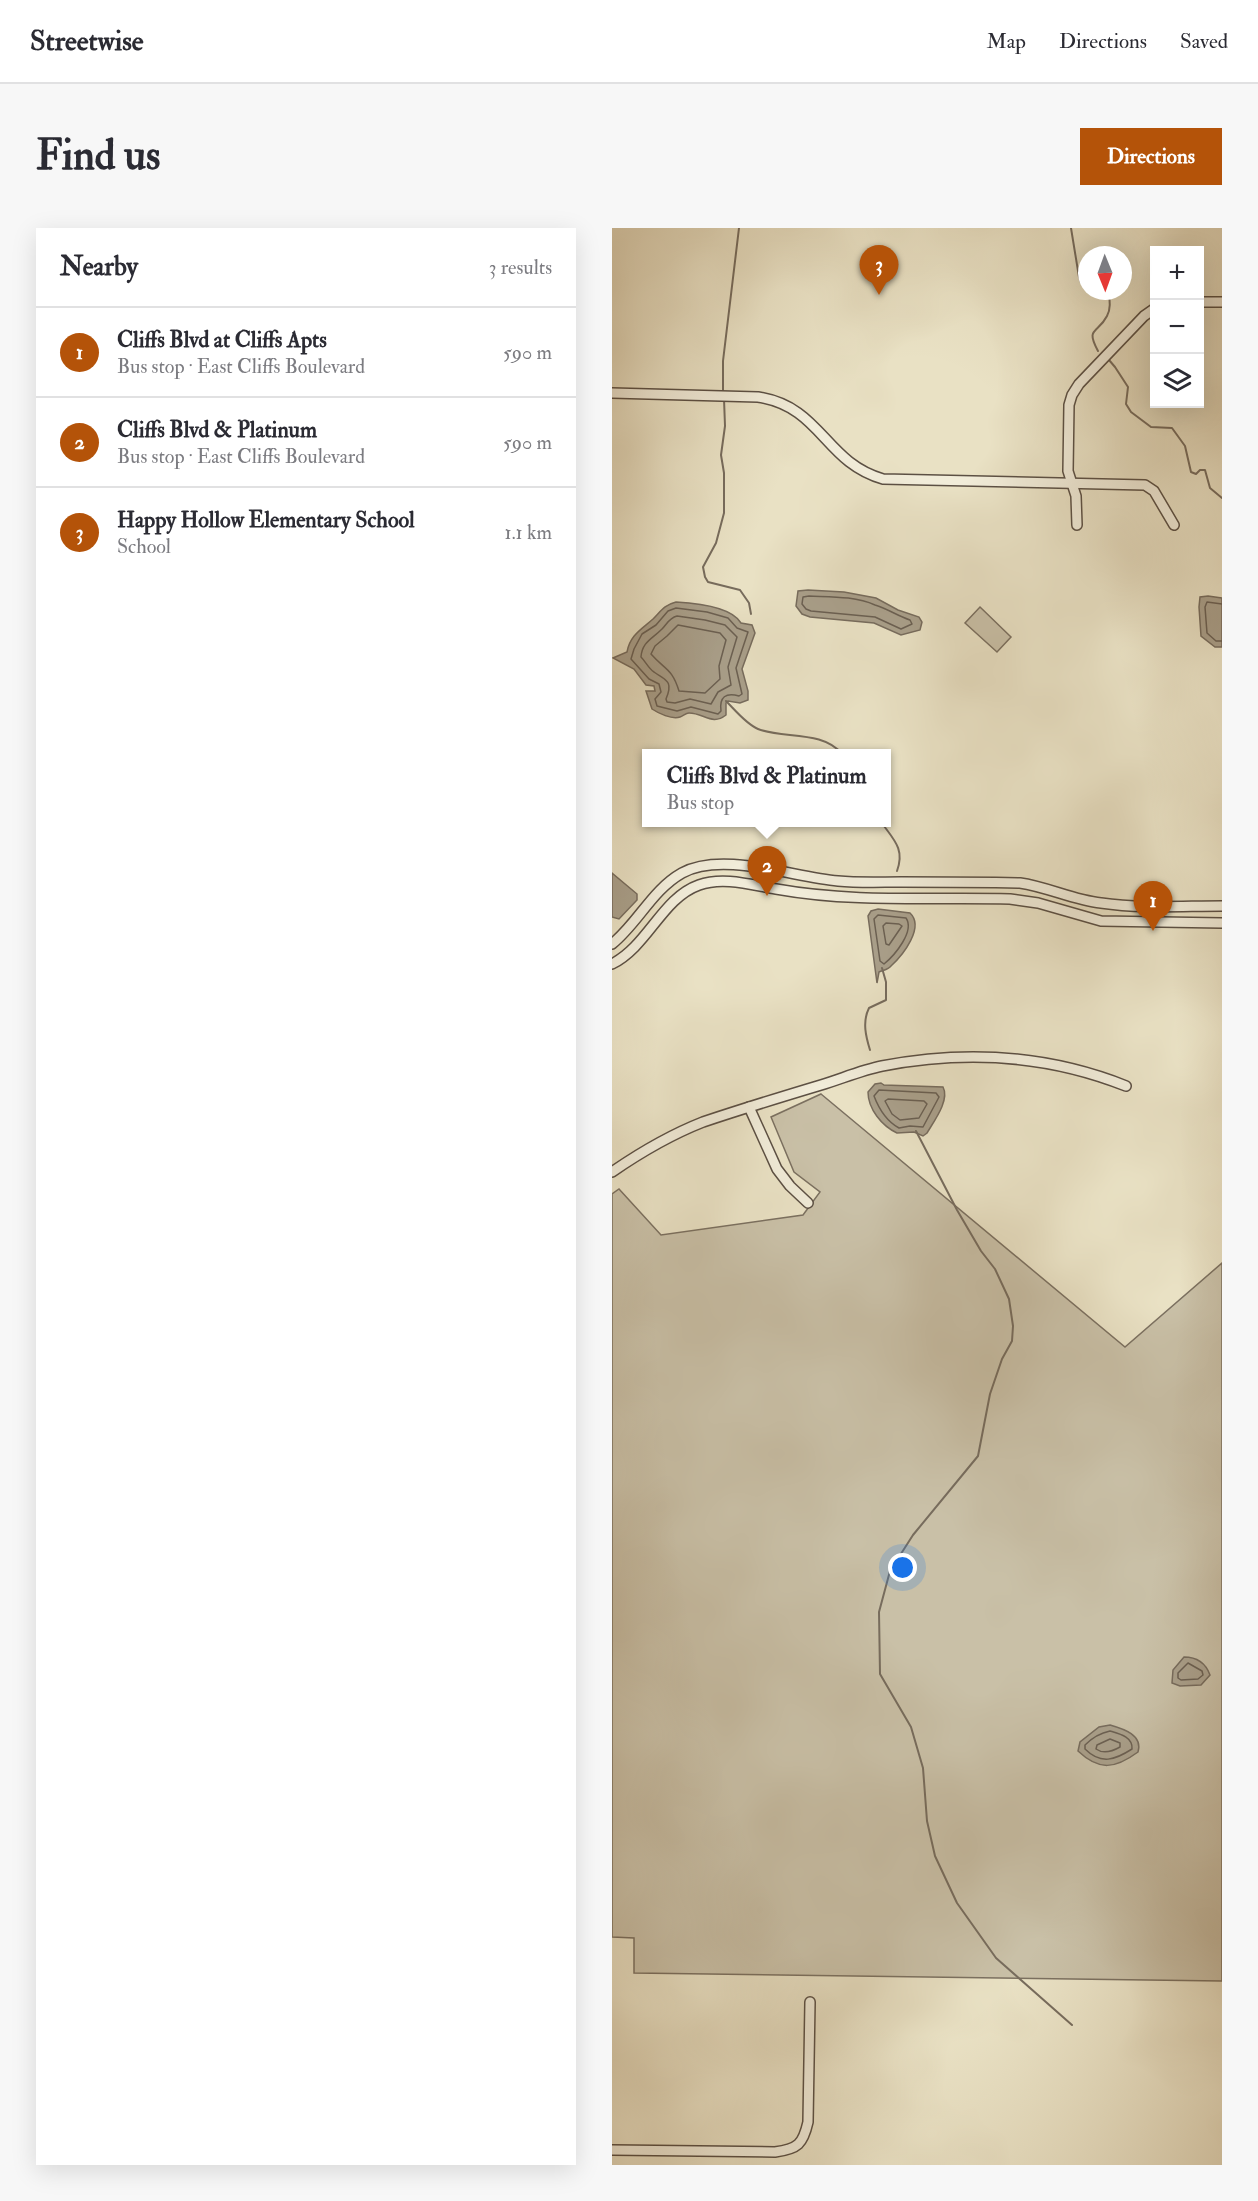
<!DOCTYPE html>
<meta charset="utf-8">
<style>
body{margin:0;font-family:"IM FELL Double Pica",serif;background:#f7f7f7;color:#2b2b33}
.controls{position:absolute;right:18px;top:18px;display:grid;overflow:hidden;border-radius:0px;box-shadow:0 6px 24px #0002}
.controls button{width:54px;height:54px;display:grid;place-items:center;padding:0;border:0;border-bottom:2px solid #e1e1e2;background:#fff;color:#2b2b33;font:30px sans-serif}
.compass{position:absolute;left:466px;top:18px;width:54px;height:54px;border-radius:50%;background:#fff;box-shadow:0 6px 24px #0002;rotate:179deg}
.you{position:absolute;left:291px;top:1340px;width:21px;height:21px;margin:-15px;border:4px solid #fff;border-radius:50%;background:#1a73e8;box-shadow:0 0 0 9px #1a73e833}
.badge{display:grid;place-items:center;width:39px;height:39px;border-radius:50%;background:#b45309;color:#fff;font-size:20px;font-weight:700}
.pin{position:absolute;translate:-50% -50px;filter:drop-shadow(0 2px 3px #0008)}
.pin::after{content:'';position:absolute;top:32px;width:21px;height:18px;background:inherit;clip-path:polygon(0 0,100% 0,50% 100%)}
.popup{position:absolute;left:30px;top:521px;width:249px;height:78px;box-sizing:border-box;display:grid;place-content:center;border-radius:0px;background:#fff;filter:drop-shadow(0 2px 4px #0005);font-size:20px;white-space:nowrap;color:#7c7c81}
.popup b{font-size:22px;color:#2b2b33}
.popup::after{content:'';position:absolute;left:50%;top:100%;margin-left:-12px;border:12px solid transparent;border-top-color:#fff}
.list{margin:0;padding:0;list-style:none}
h2{display:flex;justify-content:space-between;align-items:center;height:78px;margin:0;padding:0 24px;font-size:26px}
h2 small{font-size:20px;font-weight:400;color:#7c7c81}
.list li{display:grid;grid-template-columns:39px 1fr auto;gap:18px;align-items:center;box-sizing:border-box;height:90px;padding:0 24px;border-top:2px solid #e1e1e2}
.list b{display:block;font-size:22px;white-space:nowrap}
.list p{margin:0;font-size:20px;white-space:nowrap;color:#7c7c81}
.list em{font-size:20px;font-style:normal;color:#7c7c81}
.icon{flex:none;width:33px;height:33px;fill:none;stroke:currentColor;stroke-width:2;stroke-linecap:round;stroke-linejoin:round}
.map{position:relative;flex:none;width:610px;height:1937px;overflow:hidden;border-radius:0px}
header{display:flex;align-items:center;gap:36px;box-sizing:border-box;height:84px;padding:0 30px;background:#fff;border-bottom:2px solid #e1e1e2}
header strong{font-size:28px}
nav{display:flex;gap:33px;margin-inline-start:auto;font-size:21px}
.intro{display:flex;align-items:center;justify-content:space-between;box-sizing:border-box;height:144px;padding:0 36px}
h1{margin:0;font-size:42px}
.button{padding:15px 27px;border-radius:0px;background:#b45309;color:#fff;font-size:21px;font-weight:700}
main{display:flex;gap:36px;padding:0 36px}
aside{flex:1;background:#fff;border-radius:0px;box-shadow:0 6px 24px #0002}
.map>svg:first-child{display:block}
.green{fill:#c9c0a7;stroke:#7b7060;stroke-width:1.5}
.water{fill:#a99f8a;stroke:#776c5d;stroke-width:1.5}
.lines{fill:none;stroke-linecap:round;stroke-linejoin:round}
.shore{stroke:#6b6052;stroke-width:1.5}
.stream{stroke:#776c5d;stroke-width:2}
.minor-casing{stroke:#5c5044;stroke-width:12}
.minor{stroke:#f1ecd9;stroke-width:9}
</style>
<header>
<strong>Streetwise</strong>
<nav><a>Map</a><a>Directions</a><a>Saved</a></nav>
</header>
<div class="intro"><h1>Find us</h1><a class="button">Directions</a></div>
<main>
<aside>
<h2>Nearby<small>3 results</small></h2>
<ul class="list">
<li><span class="badge">1</span><div><b>Cliffs Blvd at Cliffs Apts</b><p>Bus stop · East Cliffs Boulevard</p></div><em>590 m</em></li>
<li><span class="badge">2</span><div><b>Cliffs Blvd &amp; Platinum</b><p>Bus stop · East Cliffs Boulevard</p></div><em>590 m</em></li>
<li><span class="badge">3</span><div><b>Happy Hollow Elementary School</b><p>School</p></div><em>1.1 km</em></li>
</ul>
</aside>
<div class="map">
<svg width="610" height="1937" viewBox="0 0 610 1937">
<rect width="100%" height="100%" fill="#e9e1c4"/>
<filter id="stains"><feTurbulence type="fractalNoise" baseFrequency=".00333" numOctaves="4"/><feColorMatrix values="0 0 0 0 .2 0 0 0 0 .09 0 0 0 0 .02 0 0 0 .5 -.17"/></filter>
<radialGradient id="worn" r=".72"><stop offset=".6" stop-color="#630" stop-opacity="0"/><stop offset="1" stop-color="#630" stop-opacity=".3"/></radialGradient>
<g class="green">
<polygon points="368,379 399,409 385,424 353,395"/>
<polygon points="209,866 513,1119 610,1035 610,1753 22,1745 22,1710 0,1709 0,966 7,961 49,1007 191,987 208,964 182,944 159,889"/>
</g>
<g class="water">
<polygon points="196,362 232,364 264,370 286,382 307,389 310,394 308,402 289,407 262,395 198,389 190,386 184,378 186,363"/>
<polygon points="596,368 610,370 610,419 603,419 589,408 587,379 588,369"/>
<path d="M 64,374 C 82,375 119,378 129,395 L 140,397 L 143,405 L 130,441 L 136,463 L 136,472 L 128,475 L 116,473 L 114,475 L 114,487 C 100,498 92,485 77,485 C 74,485 71,488 68,489 C 60,492 46,485 40,481 L 34,463 L 43,463 L 42,458 L 34,457 L 22,441 L 1,430 L 15,424 C 18,407 30,401 41,391 C 49,383 52,377 64,374 Z"/>
<polygon points="0,645 25,666 25,672 7,691 0,689"/>
<path d="M 266,681 L 298,685 C 313,699 291,727 279,738 C 276,742 271,742 267,744 L 265,755 L 256,688 L 259,683 Z"/>
<path d="M 269,855 L 272,857 L 331,859 C 338,872 322,893 315,905 L 311,908 L 302,904 L 285,905 C 270,898 256,881 256,864 L 263,856 Z"/>
<path d="M 572,1429 C 585,1429 594,1436 598,1447 L 589,1457 L 568,1458 L 560,1455 L 561,1442 Z"/>
<path d="M 498,1497 C 512,1501 531,1507 526,1524 C 503,1541 487,1543 466,1523 L 468,1514 L 487,1499 Z"/>
</g>
<g class="lines">
<g class="shore">
<path d="M 197,368 C 218,369 243,368 263,377 C 276,381 286,388 298,392 L 300,396 L 289,401 L 263,389 L 199,383 L 194,381 L 190,376 L 191,369 Z"/>
<polyline points="610,376 595,374 593,379 595,405 604,413 610,413"/>
<path d="M 64,380 L 95,384 L 116,390 L 125,400 L 136,404 L 124,440 L 130,466 L 127,468 C 114,464 107,469 109,483 L 106,486 L 79,479 L 65,483 L 45,478 L 43,471 L 49,464 L 47,456 L 37,451 L 19,431 L 22,421 L 30,406 L 44,397 L 56,383 Z"/>
<path d="M 65,388 L 93,392 L 113,397 L 125,409 L 116,439 L 119,457 L 106,464 L 99,476 L 78,471 L 63,475 L 55,474 L 54,471 C 62,452 53,452 42,444 C 37,441 33,433 29,429 C 30,414 40,411 50,401 C 55,396 57,390 65,388 Z"/>
<path d="M 66,397 L 108,405 L 114,412 L 107,438 L 108,451 L 93,465 L 67,463 C 60,440 53,442 39,426 L 43,418 L 55,408 Z"/>
<path d="M 266,687 L 294,690 C 303,703 283,727 272,736 L 268,733 L 262,691 Z"/>
<polygon points="274,695 287,696 290,698 277,717 274,716 271,698"/>
<path d="M 267,862 L 324,865 L 327,869 L 311,899 L 298,898 L 287,900 C 274,893 267,881 262,868 Z"/>
<polygon points="276,871 312,873 315,876 307,890 288,892 280,886 273,873"/>
<polygon points="576,1435 590,1443 591,1447 586,1451 569,1452 566,1450 566,1445"/>
<path d="M 498,1503 C 508,1506 521,1509 520,1521 C 503,1532 489,1537 473,1521 L 473,1517 C 480,1510 488,1505 498,1503 Z"/>
<path d="M 498,1511 L 508,1515 L 508,1519 C 501,1523 491,1526 484,1521 L 485,1517 Z"/>
</g>
<g class="stream">
<polyline points="459,0 467,49 469,55 475,56"/>
<path d="M 486,123 C 473,99 486,106 495,88 C 499,81 498,71 496,63"/>
<polyline points="497,132 503,139 516,159 514,176 519,184 539,199 560,200 573,218 579,244 584,246 588,242 593,242 598,260 610,270"/>
<polyline points="111,166 111,133 127,0"/>
<polyline points="112,171 113,198 109,227 112,245 112,285 104,315 91,339 93,349 96,354 128,362 137,375 139,386"/>
<path d="M 114,473 C 123,482 134,496 146,501 C 171,511 211,502 230,526"/>
<path d="M 269,594 C 282,612 293,621 285,643"/>
<path d="M 258,822 C 254,809 250,794 257,780 L 274,772 L 274,754 L 270,740"/>
<polyline points="304,903 345,982 369,1023 383,1041 397,1071 401,1098 400,1113 390,1131 378,1166 366,1228 301,1307 278,1343 267,1384 268,1446 299,1499 311,1540 315,1593 323,1628 345,1675 384,1730 460,1797"/>
</g>
<defs>
<g id="minor">
<polyline points="588,74 610,74"/>
<path d="M 0,165 L 146,169 C 210,179 212,234 271,251 L 533,257 L 542,263 L 562,297"/>
<polyline points="465,297 464,268 456,243 457,177 460,167 467,156 532,88 542,81"/>
<path d="M 0,716 C 26,695 40,662 70,645 C 110,623 180,649 226,653 C 247,655 268,654 289,654 C 329,654 368,654 408,655 C 436,659 461,672 489,675 C 529,681 570,678 610,678"/>
<path d="M 0,736 C 36,718 50,670 87,657 C 111,648 140,657 164,661 C 242,675 320,669 398,671 L 426,675 L 489,693 L 610,695"/>
<polyline points="137,879 165,941 178,958 196,975"/>
<path d="M 0,944 C 29,924 58,907 91,894 C 130,881 169,869 209,857 C 229,851 250,842 270,838 C 353,822 436,827 514,858"/>
<path d="M 0,1922 L 163,1924 C 186,1921 191,1916 196,1894 L 198,1774"/>
</g>
</defs>
<use href="#minor" class="minor-casing"/>
<use href="#minor" class="minor"/>
</g>
<rect width="100%" height="100%" filter="url(#stains)"/>
<rect width="100%" height="100%" fill="url(#worn)"/>
</svg>
<div class="controls">
<button>+</button>
<button>−</button>
<button><svg class="icon" aria-label="layers" viewBox="0 0 24 24"><path d="M12 4l9 5-9 5-9-5zM3 14l9 5 9-5"/></svg></button>
</div>
<svg class="compass" viewBox="-18 -18 36 36"><path d="M0-13l5 13h-10z" fill="#e53935"/><path d="M0 13l5-13h-10z" fill="#7c7c81"/></svg>
<div class="you"></div>
<div class="pin badge" style="left:541px;top:703px">1</div>
<div class="pin badge" style="left:155px;top:668px">2</div>
<div class="popup"><b>Cliffs Blvd &amp; Platinum</b>Bus stop</div>
<div class="pin badge" style="left:267px;top:67px">3</div>
</div>
</main>
